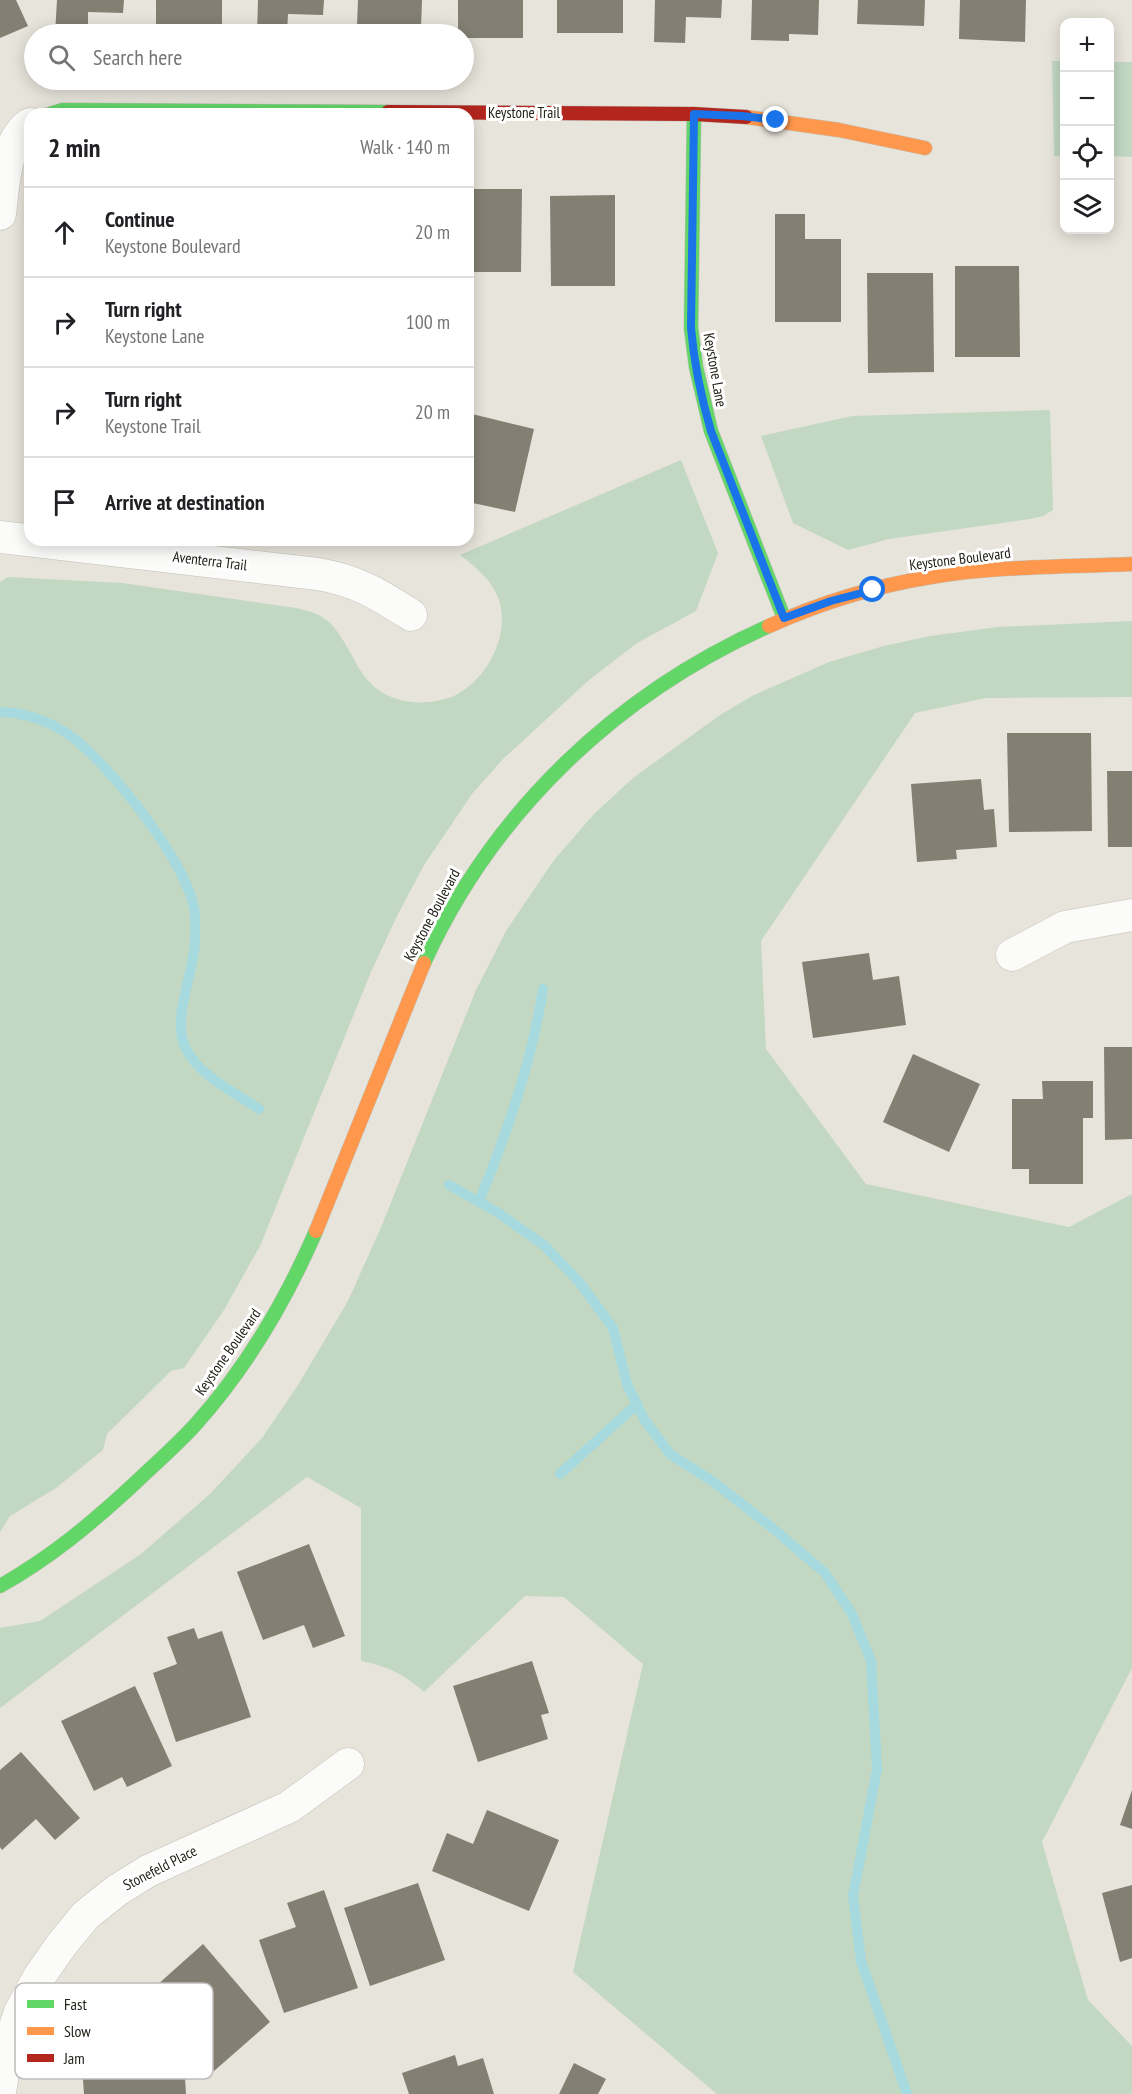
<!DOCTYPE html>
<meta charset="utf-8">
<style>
body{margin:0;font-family:"PT Sans Narrow",sans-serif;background:#f2f2f2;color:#202124}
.controls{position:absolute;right:18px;top:18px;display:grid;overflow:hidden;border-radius:12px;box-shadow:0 3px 15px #0003}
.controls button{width:54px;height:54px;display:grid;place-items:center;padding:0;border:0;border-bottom:2px solid #e0e0e0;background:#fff;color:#202124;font:30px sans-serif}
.stop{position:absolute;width:18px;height:18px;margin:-14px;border:4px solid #1a73e8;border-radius:50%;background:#fff}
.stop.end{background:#1a73e8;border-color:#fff;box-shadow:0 2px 6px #0008}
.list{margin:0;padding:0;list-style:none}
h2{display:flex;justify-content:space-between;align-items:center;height:78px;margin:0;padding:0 24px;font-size:26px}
h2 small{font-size:20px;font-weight:400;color:#757577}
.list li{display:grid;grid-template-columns:39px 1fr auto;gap:18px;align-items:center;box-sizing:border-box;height:90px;padding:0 24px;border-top:2px solid #e0e0e0}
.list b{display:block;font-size:22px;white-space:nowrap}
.list p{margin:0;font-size:20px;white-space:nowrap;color:#757577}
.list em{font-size:20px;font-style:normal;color:#757577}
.icon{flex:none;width:33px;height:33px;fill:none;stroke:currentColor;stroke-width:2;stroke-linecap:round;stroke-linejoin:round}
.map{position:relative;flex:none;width:1132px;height:2094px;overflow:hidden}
.search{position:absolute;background:#fff;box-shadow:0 3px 15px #0003;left:24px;top:24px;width:450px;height:66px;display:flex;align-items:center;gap:15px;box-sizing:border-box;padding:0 21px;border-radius:33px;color:#757577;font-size:22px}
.panel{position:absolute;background:#fff;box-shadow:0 3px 15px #0003;left:24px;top:108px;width:450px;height:438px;border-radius:18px}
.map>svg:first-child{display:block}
.green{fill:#c2d8c3}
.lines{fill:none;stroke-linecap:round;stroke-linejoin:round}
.stream{stroke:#a6dadf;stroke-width:10}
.building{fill:#837f73}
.street-casing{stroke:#c1bfb7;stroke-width:33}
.fast-casing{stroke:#c1bfb7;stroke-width:15}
.slow-casing{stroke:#c1bfb7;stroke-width:15}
.jam-casing{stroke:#c1bfb7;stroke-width:15}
.street{stroke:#fbfbfa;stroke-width:32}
.fast{stroke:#63d668;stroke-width:14}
.slow{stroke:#ff974d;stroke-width:14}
.jam{stroke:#b3261e;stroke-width:14}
.route{stroke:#1a73e8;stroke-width:8}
.labels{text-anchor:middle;stroke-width:6;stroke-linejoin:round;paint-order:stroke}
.street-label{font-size:15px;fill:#222019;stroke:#fff}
.key{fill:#fff;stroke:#bdbcba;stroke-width:1.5}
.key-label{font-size:16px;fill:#222019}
</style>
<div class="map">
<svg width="1132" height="2094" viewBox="0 0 1132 2094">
<rect width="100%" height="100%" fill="#e7e4db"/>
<g class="green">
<polygon points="1052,61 1064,61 1064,156 1054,156"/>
<polygon points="1110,62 1132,62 1132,157 1110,156"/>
<polygon points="1050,410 1053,510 1043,516 1030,519 889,539 848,550 793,523 761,436 852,416"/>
<path d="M 681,460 L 718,553 L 696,611 L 637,643 L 589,680 L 503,759 L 472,794 L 424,865 L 397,916 L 371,972 L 260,1246 L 224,1310 L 184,1368 L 171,1371 L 107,1434 L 103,1450 L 56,1488 L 10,1516 L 0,1532 L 0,582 L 8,577 L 122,583 L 296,608 C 309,611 322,614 332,625 C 358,655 358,691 405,701 C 421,704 440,702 454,696 C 488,680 513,631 497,595 C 489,578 476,567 460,555 Z"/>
<path d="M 1132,621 L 1132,697 L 986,698 L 915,713 L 761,941 L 766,1049 L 866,1184 L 1069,1227 L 1132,1194 L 1132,1668 L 1042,1842 L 1088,2000 L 1132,2046 L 1132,2094 L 717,2094 L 573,1972 L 643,1664 L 564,1597 L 525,1596 L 424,1692 C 404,1674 387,1666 361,1661 L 361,1508 L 307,1477 L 0,1708 L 0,1628 L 40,1621 L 141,1554 L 210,1494 L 262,1438 L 298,1385 L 348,1301 L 382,1225 L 476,990 L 506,931 L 554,860 L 594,814 L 633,778 L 720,715 L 752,696 L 829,662 L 884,646 L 930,636 L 998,627 Z"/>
</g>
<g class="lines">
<g class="stream">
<path d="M 0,712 C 25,712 52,722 72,737 C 110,765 191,867 195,914 C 195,926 196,939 194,951 C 191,979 172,1022 186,1049 C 200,1076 234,1092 259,1109"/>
<polyline points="449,1185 497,1212 545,1246 580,1283 613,1328 627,1384 644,1419 670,1454 715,1483 770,1526 825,1573 852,1614 871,1661 877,1769 853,1896 861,1961 907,2094"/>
<path d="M 479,1201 C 507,1134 532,1061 543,989"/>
<polyline points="560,1474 637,1404"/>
</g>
</g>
<g class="building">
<polygon points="0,0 16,0 28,26 0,38"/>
<polygon points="57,0 124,0 123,13 88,12 88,34 55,34"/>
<polygon points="156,0 222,0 222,33 156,32"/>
<polygon points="258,0 324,0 323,15 288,14 287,34 257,34"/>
<polygon points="358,0 422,0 421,28 357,26"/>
<polygon points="458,0 523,0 523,38 464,38 464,34 458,34"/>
<rect x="557" y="0" width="66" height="33"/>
<polygon points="655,0 722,0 721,18 686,17 685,43 654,42"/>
<polygon points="752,0 819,0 818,35 789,34 789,41 751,40"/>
<polygon points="858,0 925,0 924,26 857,24"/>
<polygon points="960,0 1026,0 1025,42 959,39"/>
<polygon points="468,189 522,189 521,272 468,272"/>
<polygon points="615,195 615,286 551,286 550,196"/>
<polygon points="775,214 805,214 805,239 841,239 841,322 775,322"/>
<polygon points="955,266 1019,266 1020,357 955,357"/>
<polygon points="867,273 933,273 934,372 868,373"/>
<polygon points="472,414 534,429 515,512 468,502 468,433"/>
<polygon points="1007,733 1091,733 1092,831 1009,832"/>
<polygon points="1107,771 1132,771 1132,847 1108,847"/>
<polygon points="981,779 984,810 994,809 997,847 956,850 957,859 917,862 911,784"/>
<polygon points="869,953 873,980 899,976 906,1025 813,1038 802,962"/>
<polygon points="1104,1047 1132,1047 1132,1139 1105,1140"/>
<polygon points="913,1054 980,1084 949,1152 883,1122"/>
<polygon points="1042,1081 1093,1081 1093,1118 1083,1118 1083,1184 1029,1184 1029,1169 1012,1169 1012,1099 1043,1099"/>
<polygon points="309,1544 345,1636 313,1648 304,1625 263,1640 237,1572"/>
<polygon points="194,1628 198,1639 222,1631 251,1717 176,1742 153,1673 177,1664 167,1637"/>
<polygon points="532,1661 549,1713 541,1715 548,1739 478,1762 453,1686"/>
<polygon points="135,1686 172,1766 127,1787 122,1777 94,1791 61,1721"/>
<polygon points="21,1752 80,1818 55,1840 36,1819 2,1850 0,1847 0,1770"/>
<polygon points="1132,1790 1132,1829 1120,1825"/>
<polygon points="487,1810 559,1840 529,1911 432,1871 447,1833 473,1844"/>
<polygon points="418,1883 445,1960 370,1986 344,1908"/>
<polygon points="1132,1885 1132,1958 1120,1962 1102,1893"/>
<polygon points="324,1890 358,1988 284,2013 259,1940 296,1927 287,1903"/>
<polygon points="203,1944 270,2022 214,2071 147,1994"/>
<polygon points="455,2055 458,2066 483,2058 494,2094 409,2094 402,2073"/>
<polygon points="184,2061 186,2094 84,2094 82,2065"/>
<polygon points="574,2063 606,2079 598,2094 559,2094"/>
</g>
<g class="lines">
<defs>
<g id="street">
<path d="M 0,214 C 4,185 4,142 30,124"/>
<path d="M 0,537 L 318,574 C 358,581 378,594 411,615"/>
<polyline points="1012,955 1065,927 1132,915"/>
<polyline points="0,2092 7,2049 20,2012 39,1977 62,1944 86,1915 116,1891 148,1871 289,1807 348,1764"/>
</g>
<g id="fast">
<polyline points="50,114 63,110 388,112"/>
<polyline points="694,114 691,328 696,367 711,431 784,618"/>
<path d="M 424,963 C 493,811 618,693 769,626"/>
<path d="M 0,1586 C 50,1558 92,1523 134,1484 C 155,1464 177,1445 196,1424 C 247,1367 286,1300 316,1231"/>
</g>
<g id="slow">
<polyline points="746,117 839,130 925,148"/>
<path d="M 769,626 C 820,603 875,586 931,577 C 997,566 1065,567 1132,564"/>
<polyline points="316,1231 424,963"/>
</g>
<polyline id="jam" points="388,112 694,114 746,117"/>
</defs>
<use href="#street" class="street-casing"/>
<use href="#fast" class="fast-casing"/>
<use href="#slow" class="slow-casing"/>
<use href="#jam" class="jam-casing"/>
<use href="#street" class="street"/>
<use href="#fast" class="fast"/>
<use href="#slow" class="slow"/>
<use href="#jam" class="jam"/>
</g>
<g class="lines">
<path class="route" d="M 776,120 L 742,116 L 694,114 L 691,328 C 694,363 701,397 711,431 L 784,618 L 831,601 L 873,590"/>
</g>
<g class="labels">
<g class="street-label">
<text x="524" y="118">Keystone Trail</text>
<text transform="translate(715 370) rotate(80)" y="5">Keystone Lane</text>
<text transform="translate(960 559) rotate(-7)" y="5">Keystone Boulevard</text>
<text transform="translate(210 561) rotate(7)" y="5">Aventerra Trail</text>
<text transform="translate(432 915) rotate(-62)" y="5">Keystone Boulevard</text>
<text transform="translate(228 1352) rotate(-55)" y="5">Keystone Boulevard</text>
<text transform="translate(160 1868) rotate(-27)" y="5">Stonefeld Place</text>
</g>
</g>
<rect x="15" y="1983" width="198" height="96" rx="9" class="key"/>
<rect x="27" y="2000" width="27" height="8" fill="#63d668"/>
<rect x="27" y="2027" width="27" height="8" fill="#ff974d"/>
<rect x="27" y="2054" width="27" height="8" fill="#b3261e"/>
<g class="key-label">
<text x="64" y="2010">Fast</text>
<text x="64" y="2037">Slow</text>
<text x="64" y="2064">Jam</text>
</g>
</svg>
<div class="controls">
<button>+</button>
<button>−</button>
<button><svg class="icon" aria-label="locate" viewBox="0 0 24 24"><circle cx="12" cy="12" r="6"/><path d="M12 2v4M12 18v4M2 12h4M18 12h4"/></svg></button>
<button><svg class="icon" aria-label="layers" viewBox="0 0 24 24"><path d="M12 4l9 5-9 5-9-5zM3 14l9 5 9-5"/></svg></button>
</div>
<div class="stop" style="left:873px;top:590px"></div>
<div class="stop end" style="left:776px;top:120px"></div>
<div class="search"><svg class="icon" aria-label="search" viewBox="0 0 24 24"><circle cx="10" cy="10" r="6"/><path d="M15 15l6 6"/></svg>Search here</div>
<section class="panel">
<h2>2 min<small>Walk · 140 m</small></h2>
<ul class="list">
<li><svg class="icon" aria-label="ahead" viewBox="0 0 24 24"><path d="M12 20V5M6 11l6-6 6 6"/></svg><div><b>Continue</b><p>Keystone Boulevard</p></div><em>20 m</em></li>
<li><svg class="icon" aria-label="right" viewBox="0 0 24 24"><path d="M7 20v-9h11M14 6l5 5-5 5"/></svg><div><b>Turn right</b><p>Keystone Lane</p></div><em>100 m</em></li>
<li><svg class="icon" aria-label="right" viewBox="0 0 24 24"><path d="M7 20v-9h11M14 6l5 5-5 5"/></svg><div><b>Turn right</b><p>Keystone Trail</p></div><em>20 m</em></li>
<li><svg class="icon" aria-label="arrive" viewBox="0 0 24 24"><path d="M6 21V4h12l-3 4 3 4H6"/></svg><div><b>Arrive at destination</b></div></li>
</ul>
</section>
</div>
